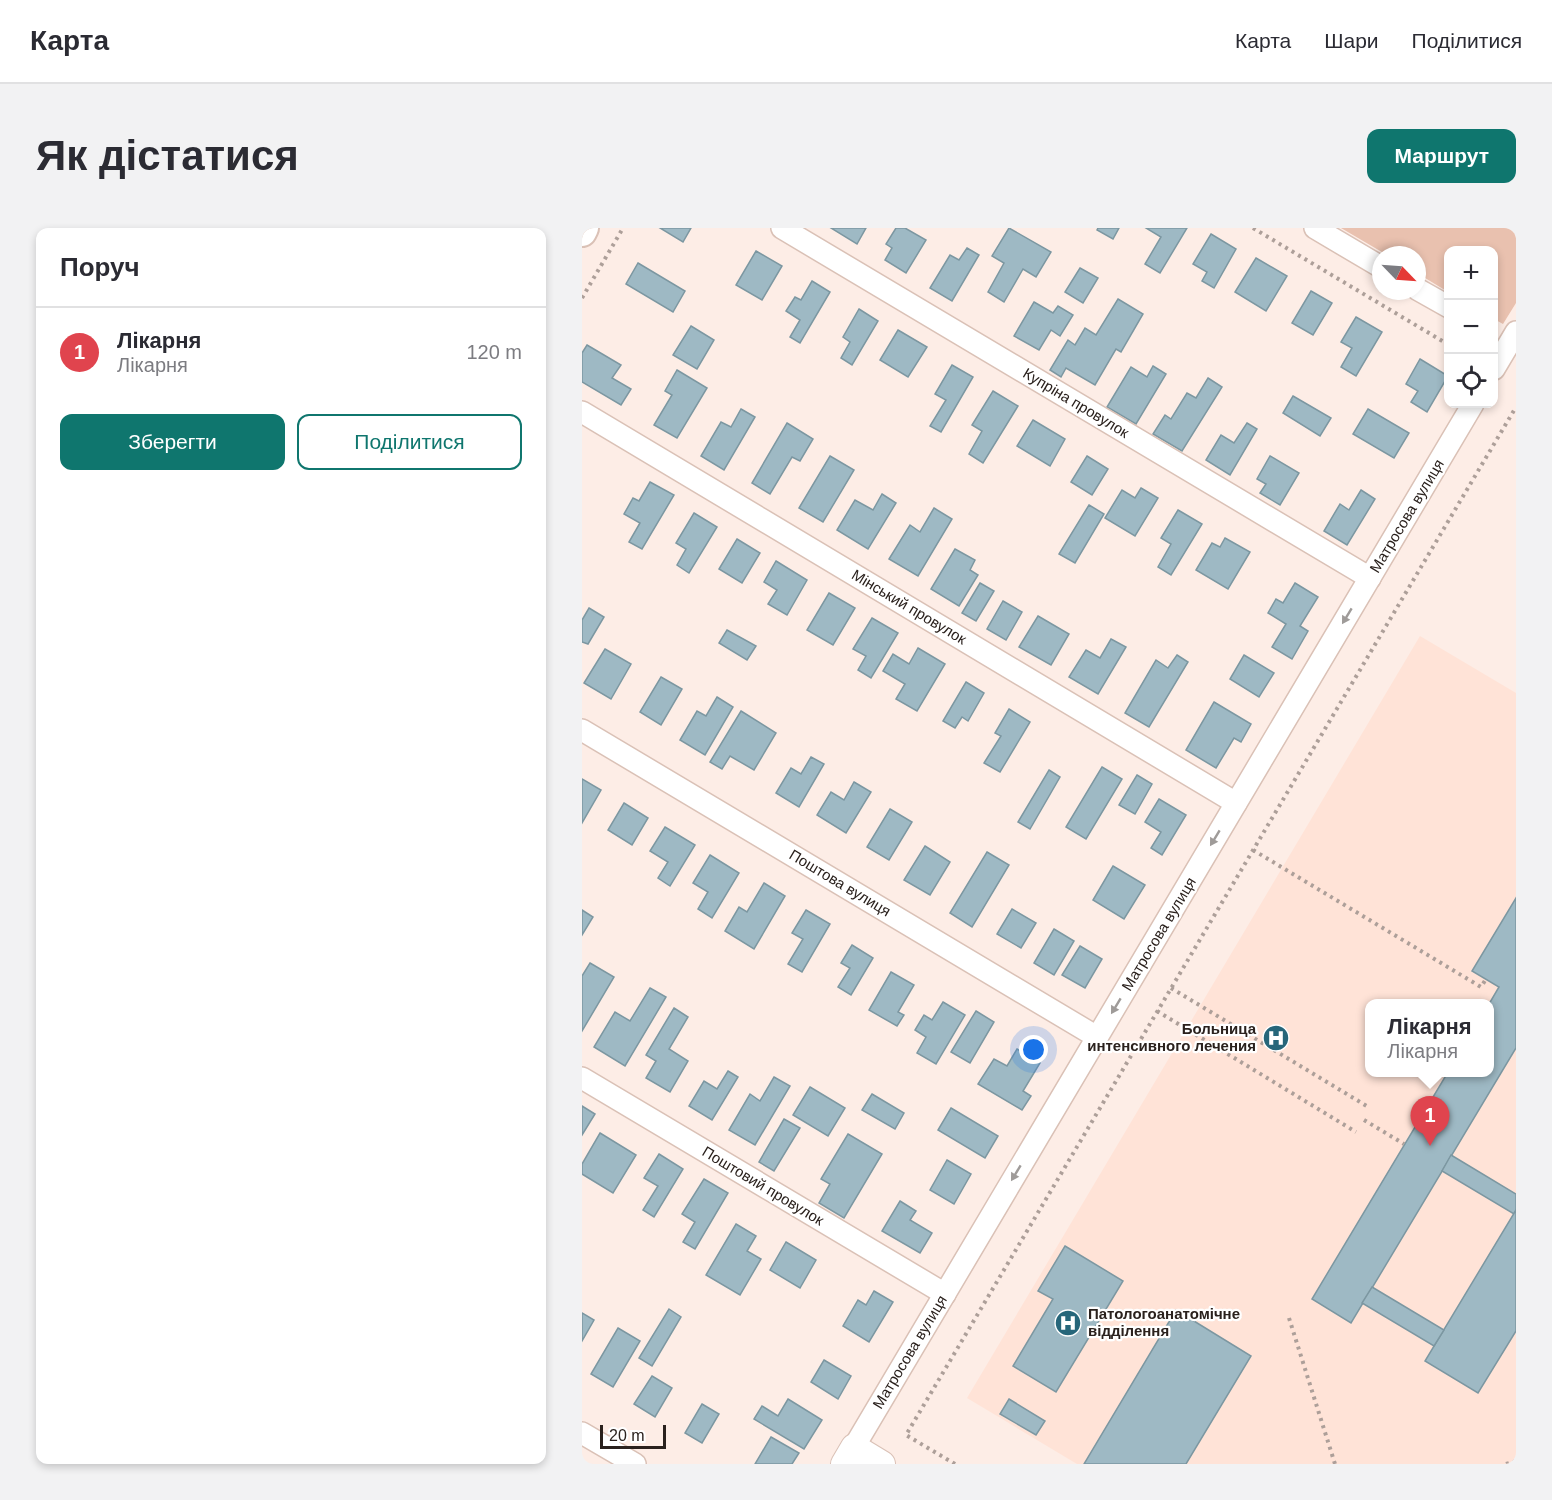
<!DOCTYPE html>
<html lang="uk">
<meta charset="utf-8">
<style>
body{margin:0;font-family:Helvetica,sans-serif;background:#f2f2f3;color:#2b2b33}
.controls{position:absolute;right:18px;top:18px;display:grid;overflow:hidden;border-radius:12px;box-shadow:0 3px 9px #0003}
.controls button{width:54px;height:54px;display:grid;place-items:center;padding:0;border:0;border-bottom:2px solid #e1e1e2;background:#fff;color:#2b2b33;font:30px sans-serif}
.compass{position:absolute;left:790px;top:18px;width:54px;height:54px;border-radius:50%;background:#fff;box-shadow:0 3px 9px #0003;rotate:115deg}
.scale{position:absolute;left:18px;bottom:15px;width:66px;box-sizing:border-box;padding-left:6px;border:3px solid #2a211d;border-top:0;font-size:16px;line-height:21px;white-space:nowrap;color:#2a211d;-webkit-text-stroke:4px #fff;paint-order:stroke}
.you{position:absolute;left:452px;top:822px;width:21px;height:21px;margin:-15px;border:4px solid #fff;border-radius:50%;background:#1a73e8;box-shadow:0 0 0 9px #1a73e833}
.badge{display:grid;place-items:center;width:39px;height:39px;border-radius:50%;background:#0f766e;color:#fff;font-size:20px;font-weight:700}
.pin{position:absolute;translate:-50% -50px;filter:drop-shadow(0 2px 3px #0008)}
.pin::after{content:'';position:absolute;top:32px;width:21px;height:18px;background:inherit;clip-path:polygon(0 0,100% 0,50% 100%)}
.popup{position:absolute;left:783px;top:771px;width:129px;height:78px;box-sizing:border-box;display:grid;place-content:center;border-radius:12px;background:#fff;filter:drop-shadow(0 2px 4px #0005);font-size:20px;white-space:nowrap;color:#7c7c81}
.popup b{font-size:22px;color:#2b2b33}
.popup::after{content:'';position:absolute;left:50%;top:100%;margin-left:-12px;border:12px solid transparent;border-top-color:#fff}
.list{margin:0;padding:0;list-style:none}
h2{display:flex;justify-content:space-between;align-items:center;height:78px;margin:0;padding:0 24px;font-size:26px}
h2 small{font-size:20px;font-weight:400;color:#7c7c81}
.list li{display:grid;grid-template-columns:39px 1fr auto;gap:18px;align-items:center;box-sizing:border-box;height:90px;padding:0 24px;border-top:2px solid #e1e1e2}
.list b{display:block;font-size:22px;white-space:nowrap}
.list p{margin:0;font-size:20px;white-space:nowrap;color:#7c7c81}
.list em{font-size:20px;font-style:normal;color:#7c7c81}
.actions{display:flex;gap:12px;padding:18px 24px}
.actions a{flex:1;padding:14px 0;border:2px solid #0f766e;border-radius:12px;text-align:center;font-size:21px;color:#0f766e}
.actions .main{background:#0f766e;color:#fff}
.icon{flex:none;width:33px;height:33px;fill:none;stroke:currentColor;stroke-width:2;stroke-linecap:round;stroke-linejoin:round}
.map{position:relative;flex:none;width:934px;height:1236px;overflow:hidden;border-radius:12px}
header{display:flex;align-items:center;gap:36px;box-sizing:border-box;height:84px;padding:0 30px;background:#fff;border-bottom:2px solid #e1e1e2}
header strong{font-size:28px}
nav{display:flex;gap:33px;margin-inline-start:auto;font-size:21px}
.intro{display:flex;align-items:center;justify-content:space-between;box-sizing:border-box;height:144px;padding:0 36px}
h1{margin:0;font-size:42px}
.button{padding:15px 27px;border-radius:12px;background:#0f766e;color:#fff;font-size:21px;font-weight:700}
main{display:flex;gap:36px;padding:0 36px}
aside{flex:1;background:#fff;border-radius:12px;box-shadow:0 3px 9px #0003}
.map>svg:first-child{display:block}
.built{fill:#ffe3d7;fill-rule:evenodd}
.green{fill:#e9c1af}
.building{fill:#9eb9c4;stroke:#7c97a1;stroke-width:1.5}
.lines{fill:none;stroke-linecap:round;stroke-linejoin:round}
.minor-casing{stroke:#dac1b6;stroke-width:24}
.tertiary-casing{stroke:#dac1b6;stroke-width:28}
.secondary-casing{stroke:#dac1b6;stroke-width:32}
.path{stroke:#ad9f99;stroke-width:4;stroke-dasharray:3 4.5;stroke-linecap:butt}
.minor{stroke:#fff;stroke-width:21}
.tertiary{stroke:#fff;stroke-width:26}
.secondary{stroke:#fff;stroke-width:28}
.oneway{fill:#9f9b99}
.labels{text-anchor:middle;stroke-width:4.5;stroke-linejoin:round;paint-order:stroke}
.street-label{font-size:15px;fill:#2a211d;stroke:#fff}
.poi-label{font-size:15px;font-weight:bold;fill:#2a211d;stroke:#fff;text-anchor:end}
</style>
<header>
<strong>Карта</strong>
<nav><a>Карта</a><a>Шари</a><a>Поділитися</a></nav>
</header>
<div class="intro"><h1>Як дістатися</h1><a class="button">Маршрут</a></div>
<main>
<aside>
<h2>Поруч<small></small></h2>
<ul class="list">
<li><span class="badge" style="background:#e0444e">1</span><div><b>Лікарня</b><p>Лікарня</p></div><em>120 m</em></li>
</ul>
<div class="actions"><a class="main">Зберегти</a><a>Поділитися</a></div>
</aside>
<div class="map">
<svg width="934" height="1236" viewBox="0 0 934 1236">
<rect width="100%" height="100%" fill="#fdede6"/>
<path class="built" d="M 838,408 L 934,465 L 934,1236 L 495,1236 L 385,1170 ZM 788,776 L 908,776 L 908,844 L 788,844 Z"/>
<polygon class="green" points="759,0 934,0 934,75 921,96 912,91 912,22 867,22 866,64 835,45 835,27 805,27"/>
<g class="building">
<polygon points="78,0 109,0 101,14"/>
<polygon points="249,0 284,0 275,16"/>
<polygon points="314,0 323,0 344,12 324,45 303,32 310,20 304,16"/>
<polygon points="427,0 469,24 454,49 441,41 422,74 406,64 422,35 410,28"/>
<polygon points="516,0 537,0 531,11 515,2"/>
<polygon points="564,0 605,0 578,45 563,36 579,9"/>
<polygon points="629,6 654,21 632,60 620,53 625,44 611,36"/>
<polygon points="385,20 397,27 370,73 348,60 368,27 377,32"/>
<polygon points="174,23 200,38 180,72 154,57"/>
<polygon points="674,30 705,48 684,83 653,64"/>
<polygon points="56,35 103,63 91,84 44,56"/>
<polygon points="498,40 516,50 501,75 483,64"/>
<polygon points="230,53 248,64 218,115 208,109 218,92 204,83 213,69 219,72"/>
<polygon points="729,63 750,75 731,107 710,95"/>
<polygon points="536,71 561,86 539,124 534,121 513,157 484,140 479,149 468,142 486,112 493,117 503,100 514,107"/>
<polygon points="452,74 471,85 476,78 491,87 478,108 469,102 457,122 432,108"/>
<polygon points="277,81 296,93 270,137 259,130 268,114 261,109"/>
<polygon points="774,89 800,104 774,148 759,139 770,120 759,114"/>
<polygon points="109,98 132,112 115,141 91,127"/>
<polygon points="316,102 345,119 326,149 298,132"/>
<polygon points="5,117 39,137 30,150 49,161 39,177 0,154 0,125"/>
<polygon points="838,131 866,148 845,184 829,174 836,163 824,156"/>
<polygon points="370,137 391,149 359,204 348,198 364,172 353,166"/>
<polygon points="571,138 584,146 554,196 525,179 549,139 565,149"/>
<polygon points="95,142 125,160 95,210 72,197 90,167 83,163"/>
<polygon points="626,150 640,159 600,223 571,206 583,187 589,191 605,165 614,170"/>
<polygon points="411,163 436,178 401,235 387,226 400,203 390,197"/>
<polygon points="711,168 749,190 738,208 701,185"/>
<polygon points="159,181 173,189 142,242 119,228 139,194 149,199"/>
<polygon points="786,181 827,205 812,230 771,206"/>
<polygon points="451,192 483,211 468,238 435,218"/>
<polygon points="205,195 231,211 218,233 210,229 188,266 170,255"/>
<polygon points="665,195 675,201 648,247 624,232 639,207 652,215"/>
<polygon points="248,228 272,242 241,294 217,280"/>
<polygon points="505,228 526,241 510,267 489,254"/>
<polygon points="688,228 717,245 698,277 678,265 684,256 675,251"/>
<polygon points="68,254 92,267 60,321 47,314 58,295 42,286 51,270 57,273"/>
<polygon points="559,260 576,270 553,308 523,290 540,262 553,270"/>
<polygon points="779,262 793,271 765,317 742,303 758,276 767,282"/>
<polygon points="300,266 314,275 286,321 255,302 273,272 291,282"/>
<polygon points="507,277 522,286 493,335 477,326"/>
<polygon points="352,280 370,291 336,348 307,331 328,297 338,304"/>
<polygon points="596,282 620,296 589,347 576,339 589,316 579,310"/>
<polygon points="112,285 135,299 107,345 95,337 104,321 94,315"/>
<polygon points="643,310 668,324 646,361 614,342 630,315 638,319"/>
<polygon points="155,311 178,325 160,355 137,341"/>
<polygon points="373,321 393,332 388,342 396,347 377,378 349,361"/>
<polygon points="194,333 225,352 205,387 186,376 195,362 182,354"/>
<polygon points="398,355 412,363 394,393 380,385"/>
<polygon points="713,355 736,369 718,398 726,403 710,431 690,419 704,396 686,385 694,371 701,375"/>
<polygon points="247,365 273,380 251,417 225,402"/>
<polygon points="421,373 440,384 424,412 405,401"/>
<polygon points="7,380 22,389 6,416 0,414 0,392"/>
<polygon points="456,388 487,406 469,437 437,419"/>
<polygon points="290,390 316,405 289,450 276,442 284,428 271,421"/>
<polygon points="145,402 174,418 165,432 137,415"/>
<polygon points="529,411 544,419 516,466 487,449 504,422 518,430"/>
<polygon points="336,420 363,436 335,483 314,471 323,456 301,443 311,426 327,436"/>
<polygon points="23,421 49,436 29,471 2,455"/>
<polygon points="595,427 606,434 567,499 543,485 574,432 586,440"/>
<polygon points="662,427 692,445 677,469 648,451"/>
<polygon points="79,449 100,461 79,497 58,484"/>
<polygon points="384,454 402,465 386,493 380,489 373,500 361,493"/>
<polygon points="135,469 151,479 123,527 98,512 115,483 124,488"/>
<polygon points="632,474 669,496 659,514 652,510 634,540 604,522"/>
<polygon points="427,481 448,494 418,544 402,535 419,508 413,505"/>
<polygon points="159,483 194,505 172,542 148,528 140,541 128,534"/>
<polygon points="229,529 242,536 217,579 194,565 209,540 219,546"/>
<polygon points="520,539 540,551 504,611 484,599"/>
<polygon points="467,542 478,549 448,601 436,594"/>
<polygon points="555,547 570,556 553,586 537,577"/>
<polygon points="0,551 19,562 0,595"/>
<polygon points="272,554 289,564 264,605 235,587 249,564 262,572"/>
<polygon points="577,571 604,587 580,627 569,620 579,604 563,594"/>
<polygon points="42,575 66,590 50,617 26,602"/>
<polygon points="308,581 330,594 307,632 285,619"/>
<polygon points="83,599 113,617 88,658 76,650 86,634 68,623"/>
<polygon points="343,618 368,634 348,667 322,652"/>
<polygon points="405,624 427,637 390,699 368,685"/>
<polygon points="128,627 157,645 130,690 116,681 126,664 111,655"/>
<polygon points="531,638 563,657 542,691 511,672"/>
<polygon points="182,655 203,668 172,721 143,703 157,679 165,684"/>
<polygon points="934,670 934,820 769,1095 730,1071 866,844 908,844 907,776 917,759 890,743"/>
<polygon points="430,681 454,695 439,720 415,706"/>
<polygon points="0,682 11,689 0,707"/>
<polygon points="224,682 248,696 220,744 206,736 221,711 210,705"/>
<polygon points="472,701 492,713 472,747 452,735"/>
<polygon points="270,717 291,730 269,767 256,759 268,740 259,735"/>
<polygon points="498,718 520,731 503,760 480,747"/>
<polygon points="8,735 32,749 0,803 0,748"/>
<polygon points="309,744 332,757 316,784 322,787 315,798 287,782"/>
<polygon points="68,760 84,769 43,838 12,819 33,784 48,793"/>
<polygon points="361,774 383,787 354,836 335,825 344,809 333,802 342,787 350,792"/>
<polygon points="92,780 106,789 87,821 106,833 88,864 64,850 74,833 64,827"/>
<polygon points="394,783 412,794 388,835 369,824"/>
<polygon points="435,821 458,835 441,863 449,868 440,882 396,856 412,831 425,838"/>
<polygon points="146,843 156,849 130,892 107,878 122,853 135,861"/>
<polygon points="192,849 208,858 173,917 147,902 168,866 178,873"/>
<polygon points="228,859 263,880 246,908 211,887"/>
<polygon points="290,866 322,885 313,901 280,882"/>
<polygon points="0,878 13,886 0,907"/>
<polygon points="369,880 416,908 403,930 356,902"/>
<polygon points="202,891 218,900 192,943 177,934"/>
<polygon points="18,905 54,927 31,965 0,946 0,936"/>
<polygon points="266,906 300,926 262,990 237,975 248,956 239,951"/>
<polygon points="77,926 101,941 72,989 61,982 76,958 62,950"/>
<polygon points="869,927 934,966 934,982 932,986 860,943"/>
<polygon points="365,932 389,946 372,976 348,962"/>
<polygon points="122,951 146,965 113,1021 101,1014 113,994 100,986"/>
<polygon points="318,973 334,983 328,992 350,1005 338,1025 300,1003"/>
<polygon points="934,982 934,1103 896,1165 843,1133"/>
<polygon points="154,996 174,1008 165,1023 179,1031 158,1067 124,1047"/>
<polygon points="204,1014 234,1032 218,1060 188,1042"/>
<polygon points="483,1018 541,1053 474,1164 431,1138 471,1071 456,1063"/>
<polygon points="790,1059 862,1102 852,1118 780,1075"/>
<polygon points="292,1063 311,1074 287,1114 261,1098 276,1072 284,1077"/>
<polygon points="87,1081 99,1089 70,1138 57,1130"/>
<polygon points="594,1082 669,1128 604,1236 502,1236"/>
<polygon points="0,1085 12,1092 0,1113"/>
<polygon points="36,1100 58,1113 31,1159 9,1146"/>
<polygon points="242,1132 269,1148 256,1171 229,1154"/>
<polygon points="70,1148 90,1160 73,1189 52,1176"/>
<polygon points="206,1171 240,1192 222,1221 172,1191 180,1178 196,1188"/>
<polygon points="427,1171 463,1193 454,1207 418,1186"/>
<polygon points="120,1176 137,1186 120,1215 103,1205"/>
<polygon points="189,1209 217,1225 210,1236 173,1236"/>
</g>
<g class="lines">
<defs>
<g id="minor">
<polyline points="200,0 788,350"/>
<polyline points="733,0 799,39"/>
<polyline points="835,61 867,79"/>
<polyline points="912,141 934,104"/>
<polyline points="0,184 654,575"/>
<polyline points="0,502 515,809"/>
<polyline points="0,850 363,1066"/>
<polyline points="0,1205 53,1236"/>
<polyline points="272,1219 891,176"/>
</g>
<polyline id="tertiary" points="262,1236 272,1219 300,1236"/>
<polyline id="secondary" points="0,4 2,0"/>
</defs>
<use href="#minor" class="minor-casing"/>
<use href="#tertiary" class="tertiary-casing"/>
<use href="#secondary" class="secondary-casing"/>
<g class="path">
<polyline points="671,0 867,117"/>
<polyline points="0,70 41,0"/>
<polyline points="671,622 899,759 904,751"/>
<polyline points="589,760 788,880"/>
<polyline points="575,783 774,904"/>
<polyline points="782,892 822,916"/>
<polyline points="707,1090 753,1236"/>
<polyline points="373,1236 324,1207 934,179"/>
<polyline points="924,1236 934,1233"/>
</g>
<use href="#minor" class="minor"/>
<use href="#tertiary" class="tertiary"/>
<use href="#secondary" class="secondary"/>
</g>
<defs><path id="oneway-solid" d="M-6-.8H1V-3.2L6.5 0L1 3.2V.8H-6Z" transform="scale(1.5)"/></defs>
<g class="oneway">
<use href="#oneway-solid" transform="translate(765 388) rotate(121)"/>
<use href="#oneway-solid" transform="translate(633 610) rotate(121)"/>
<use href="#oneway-solid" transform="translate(534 778) rotate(121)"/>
<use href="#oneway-solid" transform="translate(434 945) rotate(121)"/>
</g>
<defs>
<symbol id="hospital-disc" viewBox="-11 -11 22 22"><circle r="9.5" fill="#26667a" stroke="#fff"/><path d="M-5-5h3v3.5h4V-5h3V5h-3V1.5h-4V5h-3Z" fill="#fff"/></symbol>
</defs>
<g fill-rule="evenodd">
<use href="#hospital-disc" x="679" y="795" width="30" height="30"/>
<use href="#hospital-disc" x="471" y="1080" width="30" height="30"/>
</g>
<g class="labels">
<g class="street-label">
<text transform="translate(494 175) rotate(31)" y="5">Купріна провулок</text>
<text transform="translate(825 288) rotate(-59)" y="5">Матросова вулиця</text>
<text transform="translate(327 379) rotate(31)" y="5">Мінський провулок</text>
<text transform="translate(258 655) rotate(31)" y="5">Поштова вулиця</text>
<text transform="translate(577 706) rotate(-59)" y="5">Матросова вулиця</text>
<text transform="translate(181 958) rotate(31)" y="5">Поштовий провулок</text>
<text transform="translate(328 1124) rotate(-59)" y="5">Матросова вулиця</text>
</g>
<g class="poi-label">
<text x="674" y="806">Больница<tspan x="674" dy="17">интенсивного лечения</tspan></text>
<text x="506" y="1091" text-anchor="start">Патологоанатомічне<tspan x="506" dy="17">відділення</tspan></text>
</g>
</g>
</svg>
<div class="controls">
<button>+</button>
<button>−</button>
<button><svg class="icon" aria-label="locate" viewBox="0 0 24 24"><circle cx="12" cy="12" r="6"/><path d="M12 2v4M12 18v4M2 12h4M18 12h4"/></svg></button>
</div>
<svg class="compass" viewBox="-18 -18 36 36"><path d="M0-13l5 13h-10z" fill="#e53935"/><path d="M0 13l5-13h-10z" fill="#7c7c81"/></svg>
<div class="scale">20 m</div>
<div class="you"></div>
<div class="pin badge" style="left:848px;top:918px;background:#e0444e">1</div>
<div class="popup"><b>Лікарня</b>Лікарня</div>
</div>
</main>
